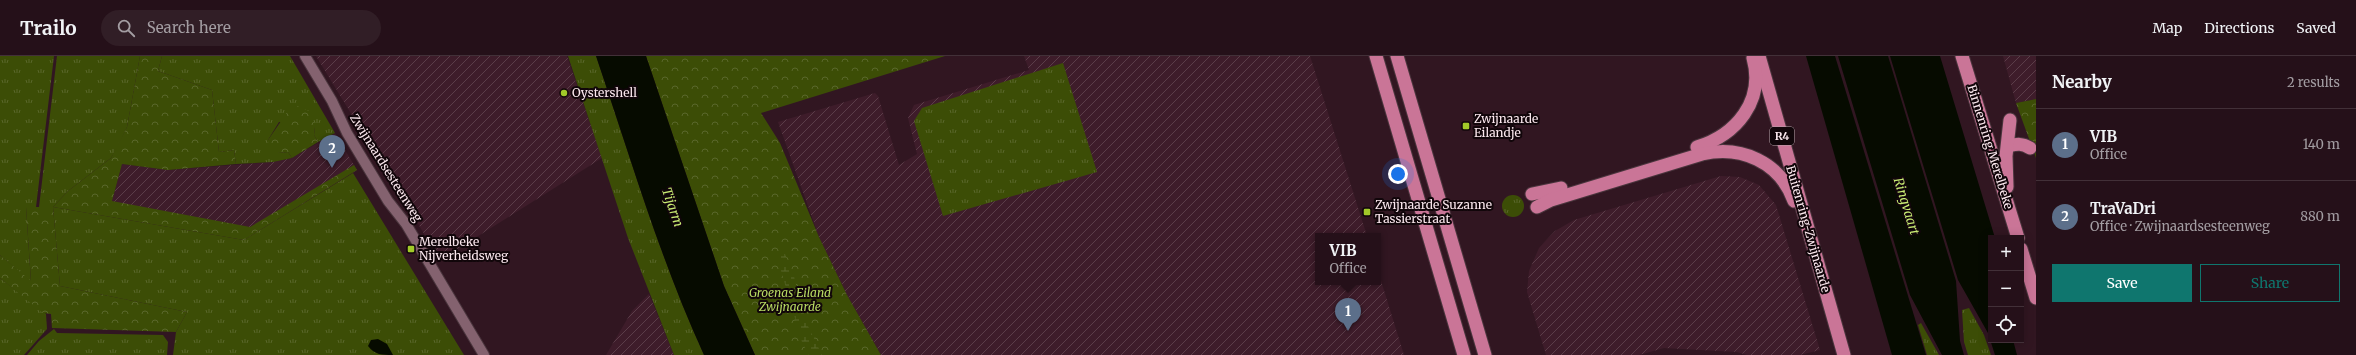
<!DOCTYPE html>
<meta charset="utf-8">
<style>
body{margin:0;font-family:Merriweather,serif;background:#311e26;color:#f1f3f6}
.controls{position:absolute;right:12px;bottom:12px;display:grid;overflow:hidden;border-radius:0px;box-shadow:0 2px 10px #0003}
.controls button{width:36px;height:36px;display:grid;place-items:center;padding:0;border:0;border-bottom:1px solid #423038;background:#251019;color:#f1f3f6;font:20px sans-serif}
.you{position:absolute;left:1398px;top:118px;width:14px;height:14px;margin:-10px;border:3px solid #fff;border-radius:50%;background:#1a73e8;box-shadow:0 0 0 6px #1a73e833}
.badge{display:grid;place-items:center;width:26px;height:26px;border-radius:50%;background:#0f766e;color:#fff;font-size:13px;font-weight:700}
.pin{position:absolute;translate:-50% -33px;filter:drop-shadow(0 1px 2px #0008)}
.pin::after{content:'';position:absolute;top:21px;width:14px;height:12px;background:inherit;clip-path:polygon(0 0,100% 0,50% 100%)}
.popup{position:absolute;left:1315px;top:177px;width:66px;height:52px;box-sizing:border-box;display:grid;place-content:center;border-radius:0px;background:#251019;filter:drop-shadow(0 1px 3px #0005);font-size:13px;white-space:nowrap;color:#a39da2}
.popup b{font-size:15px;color:#f1f3f6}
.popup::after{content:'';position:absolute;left:50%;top:100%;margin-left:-8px;border:8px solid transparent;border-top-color:#251019}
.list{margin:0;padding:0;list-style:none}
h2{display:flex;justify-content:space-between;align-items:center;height:52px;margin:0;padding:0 16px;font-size:17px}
h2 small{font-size:13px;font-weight:400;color:#a39da2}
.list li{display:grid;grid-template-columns:26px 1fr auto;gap:12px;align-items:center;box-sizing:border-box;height:72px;padding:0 16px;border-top:1px solid #423038}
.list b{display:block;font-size:15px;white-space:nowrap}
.list p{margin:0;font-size:13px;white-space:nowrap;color:#a39da2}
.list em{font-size:13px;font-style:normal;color:#a39da2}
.actions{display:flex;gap:8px;padding:12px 16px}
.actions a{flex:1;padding:9px 0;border:1px solid #0f766e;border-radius:0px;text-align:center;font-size:14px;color:#0f766e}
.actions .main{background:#0f766e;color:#fff}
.icon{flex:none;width:22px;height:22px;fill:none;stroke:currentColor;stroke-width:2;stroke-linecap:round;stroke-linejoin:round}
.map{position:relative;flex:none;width:2036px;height:299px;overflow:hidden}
header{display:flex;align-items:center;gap:24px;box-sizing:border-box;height:56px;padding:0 20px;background:#251019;border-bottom:1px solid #423038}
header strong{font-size:19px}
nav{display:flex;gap:22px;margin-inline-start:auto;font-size:14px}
.search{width:280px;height:36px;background:#311e26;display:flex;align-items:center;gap:10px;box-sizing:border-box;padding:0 14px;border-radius:22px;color:#a39da2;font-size:15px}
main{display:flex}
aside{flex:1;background:#251019}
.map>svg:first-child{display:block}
.industrial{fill:url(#industrial-furrows)}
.grass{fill:url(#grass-tufts)}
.forest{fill:url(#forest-crowns)}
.wetland{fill:url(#wetland-marsh)}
.water{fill:#060b00}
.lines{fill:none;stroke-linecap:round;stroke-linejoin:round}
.secondary-casing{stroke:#4a353d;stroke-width:12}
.highway-casing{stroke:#4a353d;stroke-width:15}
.secondary{stroke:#84626f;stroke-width:10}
.highway{stroke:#ca7597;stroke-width:13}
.poi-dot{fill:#a2c929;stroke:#11060a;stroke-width:1.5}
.labels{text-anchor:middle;stroke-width:4;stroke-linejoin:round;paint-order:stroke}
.shield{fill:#11060a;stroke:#b5a4aa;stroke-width:1}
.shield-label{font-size:11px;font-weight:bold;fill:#fbe8ee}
.poi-label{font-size:12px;fill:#fbe8ee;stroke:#11060a;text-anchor:start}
.street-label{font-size:12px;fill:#fbe8ee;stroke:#11060a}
.park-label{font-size:12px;font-style:italic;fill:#b8db63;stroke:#11060a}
.water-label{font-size:13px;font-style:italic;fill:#c7ea73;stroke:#11060a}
</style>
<header>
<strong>Trailo</strong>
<div class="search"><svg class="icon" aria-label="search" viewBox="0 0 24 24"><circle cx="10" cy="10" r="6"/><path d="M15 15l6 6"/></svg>Search here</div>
<nav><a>Map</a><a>Directions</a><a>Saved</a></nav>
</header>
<main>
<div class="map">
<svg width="2036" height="299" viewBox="0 0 2036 299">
<defs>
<pattern id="industrial-furrows" width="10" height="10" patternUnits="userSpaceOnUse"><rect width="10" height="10" fill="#3e1c2a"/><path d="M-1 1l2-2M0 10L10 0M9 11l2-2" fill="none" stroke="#5b3d49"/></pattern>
<pattern id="grass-tufts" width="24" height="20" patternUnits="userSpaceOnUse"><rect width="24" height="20" fill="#3c4d06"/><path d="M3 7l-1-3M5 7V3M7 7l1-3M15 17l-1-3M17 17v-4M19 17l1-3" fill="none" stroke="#59672b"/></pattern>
<pattern id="forest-crowns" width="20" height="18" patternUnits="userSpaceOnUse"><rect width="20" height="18" fill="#3c4d06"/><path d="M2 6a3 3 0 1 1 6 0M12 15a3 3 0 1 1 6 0" fill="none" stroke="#59672b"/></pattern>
<pattern id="wetland-marsh" width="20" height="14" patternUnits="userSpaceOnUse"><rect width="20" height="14" fill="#3c4d06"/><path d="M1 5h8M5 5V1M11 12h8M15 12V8" fill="none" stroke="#59672b"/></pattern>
</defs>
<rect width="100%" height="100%" fill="#311621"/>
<g class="industrial">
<polygon points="316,0 567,0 602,102 440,204"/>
<polygon points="1024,0 1310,0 1367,180 1318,180 1318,226 1378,226 1378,215 1404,299 881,299 847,239 819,181 778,66 875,37 878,40 899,109 917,98 908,62 914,49 1029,14"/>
<polygon points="2003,0 2036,0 2036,43 2016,47"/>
<polygon points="335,77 357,114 244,184 95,143 112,145 122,108 168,114 273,106 292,102"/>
<polygon points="1721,120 1740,121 1759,129 1776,149 1820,294 1800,299 1747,299 1737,296 1664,292 1639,299 1546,299 1527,236 1529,215 1539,192 1555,175 1574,164"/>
<polygon points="649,238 674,299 606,299 632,255"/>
</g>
<g class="grass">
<polygon points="0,0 54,0 36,151 26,151 31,226 0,199"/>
<polygon points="57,0 140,0 127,71 118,90 111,102 68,135 53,151 244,184 353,117 464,299 173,299 176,276 187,256 60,230 53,151 39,151"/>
<polygon points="162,0 290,0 335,77 318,86 314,79 315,71 279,66 268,84 279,97 288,96 292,102 273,106 236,108 234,94 219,96 212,34 158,15"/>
<path d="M 568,0 L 596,0 C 630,100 660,203 704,299 L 674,299 L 628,182 Z"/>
<polygon points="1063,7 1097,116 943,160 914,65 922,52"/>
<circle cx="1513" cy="150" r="11"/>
<polygon points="0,222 46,258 47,273 24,299 0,299"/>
<polygon points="1969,252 1984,279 1991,299 1968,299 1964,286 1962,254"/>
<polygon points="1921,267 1939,299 1927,299 1918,269"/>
<polygon points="54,273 57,277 163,279 168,286 167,299 27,299 39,285"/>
</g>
<g class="forest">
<polygon points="140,0 162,0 158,15 212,34 219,96 234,94 236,108 168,114 122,108 112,145 250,171 354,109 357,114 244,184 53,151 60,230 187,256 176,276 52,272 51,258 43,257 0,222 0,199 31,225 26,151 53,151 68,135 111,102 127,71"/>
<polygon points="646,0 945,0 761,57 780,87 819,181 847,239 881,299 755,299 724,230"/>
<polygon points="2036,43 2036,102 2016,47"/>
<polygon points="298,50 311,56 315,71 314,79 318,86 292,102 288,96 279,97 269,93 268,84 288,55"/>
</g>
<polygon class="wetland" points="782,198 785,198 793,217 806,266 822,299 809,299 802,286 777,201"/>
<g class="water">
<path d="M 596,0 L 646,0 L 724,230 L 755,299 L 704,299 C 660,203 630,100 596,0 Z"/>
<polygon points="1806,0 1835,0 1926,299 1892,299"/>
<polygon points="1838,0 1888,0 1956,225 1960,285 1964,299 1942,299 1910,239"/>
<polygon points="1890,0 1940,0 1995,182 1991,182 1991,284 2013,284 2017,299 1995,299 1988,277 1958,224"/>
<path d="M 378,283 L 387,288 L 393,299 C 382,299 375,299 368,290 L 371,284 Z"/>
</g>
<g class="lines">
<defs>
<polyline id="secondary" points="305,0 332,45 347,77 388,145 406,168 484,299"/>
<g id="highway">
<polyline points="1376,0 1464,299"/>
<polyline points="1397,0 1485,299"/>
<polyline points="1759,0 1844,299"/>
<polyline points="1962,0 2018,182"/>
<path d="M 2009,90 C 2017,88 2022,87 2030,92"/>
<path d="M 1697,91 C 1736,79 1765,45 1753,2"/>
<polyline points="2007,131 2006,100 2010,64"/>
<polyline points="1532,138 1561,132"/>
<path d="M 1537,151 L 1551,144 L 1702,98 C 1741,89 1780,106 1794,145"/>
<polyline points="2021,193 2036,242"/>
</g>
</defs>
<use href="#secondary" class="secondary-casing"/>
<use href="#highway" class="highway-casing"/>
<use href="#secondary" class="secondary"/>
<use href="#highway" class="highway"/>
</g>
<g class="poi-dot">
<circle cx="564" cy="37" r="4"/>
<rect x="1462" y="66" width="8" height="8" rx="2"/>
<rect x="1363" y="152" width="8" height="8" rx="2"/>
<rect x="407" y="189" width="8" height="8" rx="2"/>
</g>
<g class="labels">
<rect class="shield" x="1770" y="71" width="24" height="18" rx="3"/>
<g class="shield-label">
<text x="1782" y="84">R4</text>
</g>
<g class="poi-label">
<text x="572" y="41">Oystershell</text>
<text x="1474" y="67">Zwijnaarde<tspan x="1474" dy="14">Eilandje</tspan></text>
<text x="1375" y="153">Zwijnaarde Suzanne<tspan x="1375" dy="14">Tassierstraat</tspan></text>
<text x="419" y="190">Merelbeke<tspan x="419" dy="14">Nijverheidsweg</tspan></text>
</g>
<g class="street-label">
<text transform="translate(1990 91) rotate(73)" y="4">Binnenring Merelbeke</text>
<text transform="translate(386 112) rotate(58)" y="4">Zwijnaardsesteenweg</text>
<text transform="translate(1808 173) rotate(74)" y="4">Buitenring-Zwijnaarde</text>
</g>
<g class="park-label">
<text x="790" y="241">Groenas Eiland<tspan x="790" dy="14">Zwijnaarde</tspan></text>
</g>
<g class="water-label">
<text transform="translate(1907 150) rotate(73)" y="5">Ringvaart</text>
<text transform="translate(673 151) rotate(71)" y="5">Tijarm</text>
</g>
</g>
</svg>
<div class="controls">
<button>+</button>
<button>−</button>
<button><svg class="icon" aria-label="locate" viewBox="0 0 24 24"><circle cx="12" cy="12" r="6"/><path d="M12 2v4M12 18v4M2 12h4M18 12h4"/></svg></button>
</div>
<div class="you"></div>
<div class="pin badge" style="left:1348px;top:275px;background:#5c6f8a">1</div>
<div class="popup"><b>VIB</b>Office</div>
<div class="pin badge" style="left:332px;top:112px;background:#5c6f8a">2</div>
</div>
<aside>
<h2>Nearby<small>2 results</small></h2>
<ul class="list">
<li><span class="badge" style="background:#5c6f8a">1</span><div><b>VIB</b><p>Office</p></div><em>140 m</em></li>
<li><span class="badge" style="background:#5c6f8a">2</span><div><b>TraVaDri</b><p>Office · Zwijnaardsesteenweg</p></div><em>880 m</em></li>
</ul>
<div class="actions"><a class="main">Save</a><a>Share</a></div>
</aside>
</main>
